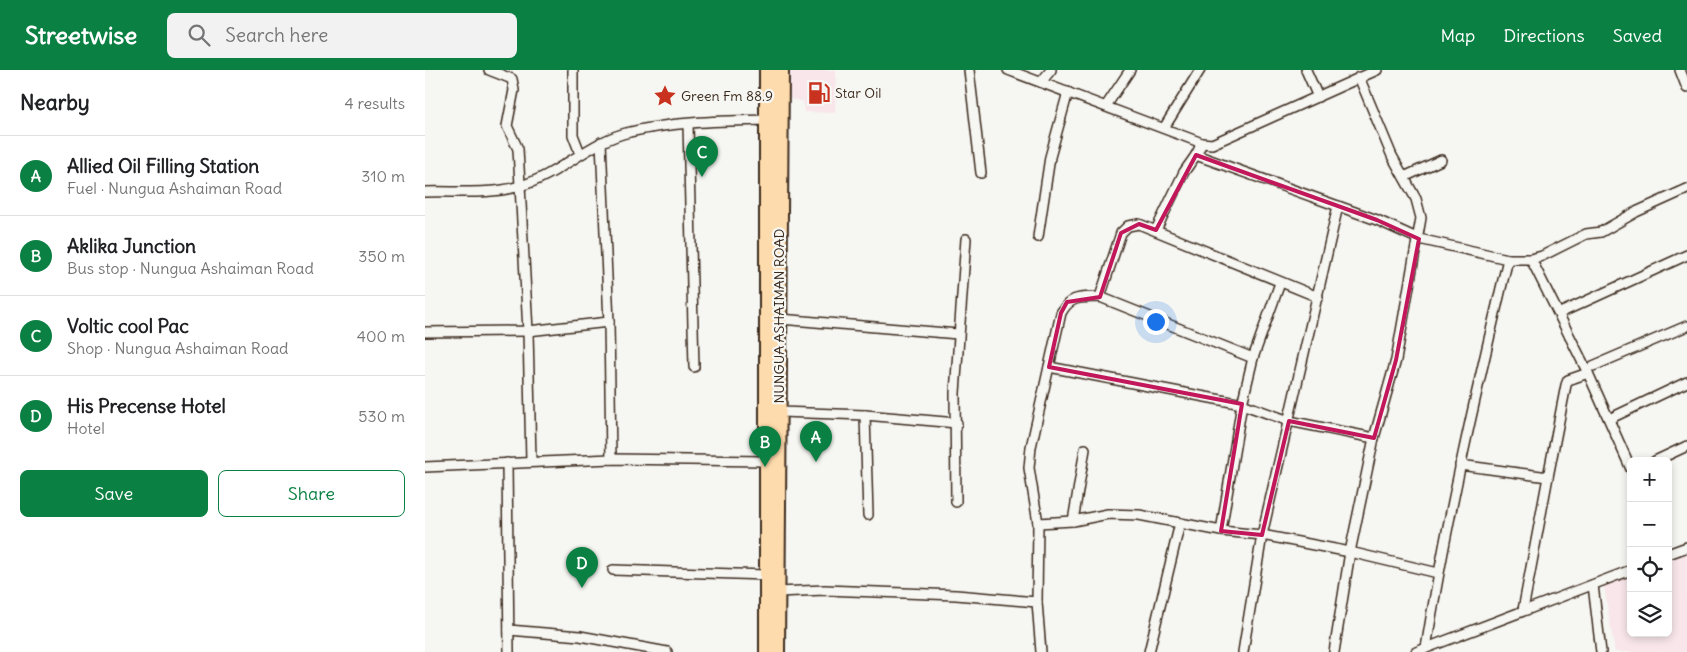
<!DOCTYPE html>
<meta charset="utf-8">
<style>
body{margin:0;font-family:Delius,sans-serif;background:#f2f2f2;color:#202124}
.controls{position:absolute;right:15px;bottom:15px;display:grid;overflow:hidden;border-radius:8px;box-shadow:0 2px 8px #0003}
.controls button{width:45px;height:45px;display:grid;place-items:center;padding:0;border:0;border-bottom:1px solid #e0e0e0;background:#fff;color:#202124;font:25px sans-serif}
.you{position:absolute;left:730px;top:251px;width:18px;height:18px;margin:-12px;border:4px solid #fff;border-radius:50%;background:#1a73e8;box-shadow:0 0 0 8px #1a73e833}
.badge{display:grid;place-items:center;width:32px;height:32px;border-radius:50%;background:#0b8043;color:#fff;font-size:16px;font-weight:700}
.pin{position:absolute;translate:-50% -41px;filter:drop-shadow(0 1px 2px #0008)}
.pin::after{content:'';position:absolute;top:26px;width:18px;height:15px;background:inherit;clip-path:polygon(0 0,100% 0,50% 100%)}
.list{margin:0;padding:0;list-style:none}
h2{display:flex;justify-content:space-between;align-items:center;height:65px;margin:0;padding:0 20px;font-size:21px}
h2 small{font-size:16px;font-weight:400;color:#757577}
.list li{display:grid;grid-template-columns:32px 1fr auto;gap:15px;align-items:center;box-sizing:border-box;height:80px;padding:0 20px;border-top:1px solid #e0e0e0}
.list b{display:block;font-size:19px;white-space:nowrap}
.list p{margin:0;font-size:16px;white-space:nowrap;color:#757577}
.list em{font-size:16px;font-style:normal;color:#757577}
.actions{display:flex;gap:10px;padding:15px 20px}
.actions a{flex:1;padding:11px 0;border:1px solid #0b8043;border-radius:8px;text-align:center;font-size:18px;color:#0b8043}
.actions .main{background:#0b8043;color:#fff}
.icon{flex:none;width:28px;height:28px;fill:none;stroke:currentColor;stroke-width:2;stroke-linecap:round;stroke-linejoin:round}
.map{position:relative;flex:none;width:1262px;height:582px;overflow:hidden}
header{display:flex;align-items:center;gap:30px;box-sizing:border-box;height:70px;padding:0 25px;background:#0b8043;color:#fff}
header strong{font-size:24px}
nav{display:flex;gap:28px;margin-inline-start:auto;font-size:18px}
.search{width:350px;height:45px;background:#f2f2f2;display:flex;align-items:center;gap:12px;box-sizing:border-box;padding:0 18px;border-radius:8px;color:#757577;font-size:19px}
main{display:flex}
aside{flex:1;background:#fff}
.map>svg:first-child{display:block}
.built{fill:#f8e6ea}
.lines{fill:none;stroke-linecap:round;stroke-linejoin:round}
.minor-casing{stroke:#3b2a1e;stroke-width:12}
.primary-casing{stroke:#3b2a1e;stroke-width:18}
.minor{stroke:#f6f6f2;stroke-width:9}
.primary{stroke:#fedbac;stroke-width:14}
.marked{fill:none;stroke:#c2185b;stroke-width:4;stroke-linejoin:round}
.labels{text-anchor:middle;stroke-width:4.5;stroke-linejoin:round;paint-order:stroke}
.poi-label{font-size:14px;fill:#3b2a1e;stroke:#f6f6f2;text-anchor:start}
.street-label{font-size:14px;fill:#3b2a1e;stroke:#f6f6f2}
</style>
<header>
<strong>Streetwise</strong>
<div class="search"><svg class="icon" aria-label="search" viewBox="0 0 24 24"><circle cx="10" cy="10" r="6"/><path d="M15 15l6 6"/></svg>Search here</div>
<nav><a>Map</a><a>Directions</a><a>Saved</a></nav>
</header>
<main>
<aside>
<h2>Nearby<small>4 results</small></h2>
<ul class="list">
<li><span class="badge">A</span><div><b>Allied Oil Filling Station</b><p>Fuel · Nungua Ashaiman Road</p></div><em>310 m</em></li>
<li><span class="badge">B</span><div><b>Aklika Junction</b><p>Bus stop · Nungua Ashaiman Road</p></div><em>350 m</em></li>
<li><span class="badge">C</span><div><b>Voltic cool Pac</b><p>Shop · Nungua Ashaiman Road</p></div><em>400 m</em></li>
<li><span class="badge">D</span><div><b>His Precense Hotel</b><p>Hotel</p></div><em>530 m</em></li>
</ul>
<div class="actions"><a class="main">Save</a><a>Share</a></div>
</aside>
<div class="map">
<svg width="1262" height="582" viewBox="0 0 1262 582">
<rect width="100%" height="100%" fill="#f6f6f2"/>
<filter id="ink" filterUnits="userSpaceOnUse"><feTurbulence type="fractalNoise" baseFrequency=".02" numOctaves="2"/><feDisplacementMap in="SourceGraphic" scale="10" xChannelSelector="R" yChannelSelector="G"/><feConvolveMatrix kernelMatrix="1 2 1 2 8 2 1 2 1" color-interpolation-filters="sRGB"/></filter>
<g filter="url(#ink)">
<g class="built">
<polygon points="358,0 411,0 410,43 379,42 378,31 358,28"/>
<polygon points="1262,478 1262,582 1190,582 1178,511 1206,500 1206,563 1243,563 1243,486"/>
</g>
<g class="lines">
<defs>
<g id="minor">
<polyline points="64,0 87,9 89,20 82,56 93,79 103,261 106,391"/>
<polyline points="148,0 148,65 155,83"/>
<polyline points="544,0 556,103"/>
<polyline points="583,0 777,73 787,74 952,0"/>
<polyline points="881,0 893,27"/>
<polyline points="1255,0 1262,18"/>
<polyline points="616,12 626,0"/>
<polyline points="681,36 705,0"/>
<polyline points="263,54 269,297"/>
<polyline points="739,58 775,0"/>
<polyline points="176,72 184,252 186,389"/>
<polyline points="777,73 771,85 952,150 994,169 1083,189 1106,189 1117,186 1161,164 1176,162 1211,142 1262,119"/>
<polyline points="979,107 1016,90"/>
<path d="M 0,122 C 31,121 65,125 95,116 C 135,105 164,71 205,62 C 250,51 299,51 346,50"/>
<polyline points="731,160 759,102 771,85"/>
<polyline points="613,167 625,87 643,22"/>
<polyline points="1106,189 1163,303 1206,399"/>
<polyline points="675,227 696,163 703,156 714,154 893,227"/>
<polyline points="1135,243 1262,185"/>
<polyline points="355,249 533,264"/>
<polyline points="0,262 103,261 184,252"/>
<polyline points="828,288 855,213"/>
<polyline points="1168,296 1262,256"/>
<polyline points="624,297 817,334 864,351 949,368"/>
<polyline points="355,342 440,345 532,353"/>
<polyline points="440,345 443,445"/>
<polyline points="1184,349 1262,312"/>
<polyline points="1230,391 1262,376"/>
<polyline points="82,393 84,582"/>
<polyline points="1035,395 1123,407 1141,315 1143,310 1163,303"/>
<polyline points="0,397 186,389 340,391"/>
<polyline points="531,432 530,323 541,169"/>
<polyline points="648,451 660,379"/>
<polyline points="613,453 648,451 683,444 714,445 796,461 837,465 925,482 1013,503"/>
<polyline points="1243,484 1262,477"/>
<polyline points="188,500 341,505"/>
<polyline points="1168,515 1176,582"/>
<polyline points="352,522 400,520 531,525 612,532"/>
<polyline points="1098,540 1123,407"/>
<polyline points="84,560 155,566 242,582"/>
<path d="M 1001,578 C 1022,447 1052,318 1083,189"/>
<path d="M 616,582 L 612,532 L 613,453 L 604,398 L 606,377 L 636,243 C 646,225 656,228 675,227 L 828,288 L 817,334 L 796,461"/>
<polyline points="724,582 755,453"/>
<polyline points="818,582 837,465 913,136"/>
<polyline points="909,582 925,482 949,368 971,290 996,148 991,129 967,86 934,7"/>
<polyline points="991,582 1206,500"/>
</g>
<g id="primary">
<polyline points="342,582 342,0"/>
<polyline points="352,582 356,0"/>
</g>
</defs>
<use href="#minor" class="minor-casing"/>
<use href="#primary" class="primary-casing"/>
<use href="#minor" class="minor"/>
<use href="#primary" class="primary"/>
</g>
</g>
<path class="marked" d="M 771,85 L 952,150 L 994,169 L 971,290 L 949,368 L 864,351 L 837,465 L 796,461 L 817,334 L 624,297 L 636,243 L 642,232 L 675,227 L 696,163 L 714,154 L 731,160 Z"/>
<defs>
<symbol id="fuel-bare" viewBox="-9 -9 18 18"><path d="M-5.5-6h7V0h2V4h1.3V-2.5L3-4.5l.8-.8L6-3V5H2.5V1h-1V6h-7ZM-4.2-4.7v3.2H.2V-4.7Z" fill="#c8321e" stroke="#f6f6f2" stroke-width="2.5" paint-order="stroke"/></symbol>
<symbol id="sight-bare" viewBox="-9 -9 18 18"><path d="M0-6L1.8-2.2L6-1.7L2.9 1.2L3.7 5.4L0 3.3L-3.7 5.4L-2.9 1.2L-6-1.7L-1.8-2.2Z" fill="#c8321e" stroke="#f6f6f2" stroke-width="2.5" paint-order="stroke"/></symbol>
</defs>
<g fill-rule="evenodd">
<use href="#fuel-bare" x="378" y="7" width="32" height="32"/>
<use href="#sight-bare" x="224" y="10" width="32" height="32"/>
</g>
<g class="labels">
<g class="poi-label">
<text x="410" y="28">Star Oil</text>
<text x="256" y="31">Green Fm 88.9</text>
</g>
<g class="street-label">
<text transform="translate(354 246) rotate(-90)" y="5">NUNGUA ASHAIMAN ROAD</text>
</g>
</g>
</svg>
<div class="controls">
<button>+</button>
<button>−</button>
<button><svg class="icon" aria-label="locate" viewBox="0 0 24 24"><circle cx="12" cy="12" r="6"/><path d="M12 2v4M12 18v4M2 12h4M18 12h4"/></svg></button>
<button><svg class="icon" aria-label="layers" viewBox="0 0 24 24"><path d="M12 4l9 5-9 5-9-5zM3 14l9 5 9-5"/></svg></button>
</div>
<div class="you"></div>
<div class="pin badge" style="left:391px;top:392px">A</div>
<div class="pin badge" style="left:340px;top:397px">B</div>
<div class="pin badge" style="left:277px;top:107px">C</div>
<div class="pin badge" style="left:157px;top:518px">D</div>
</div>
</main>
